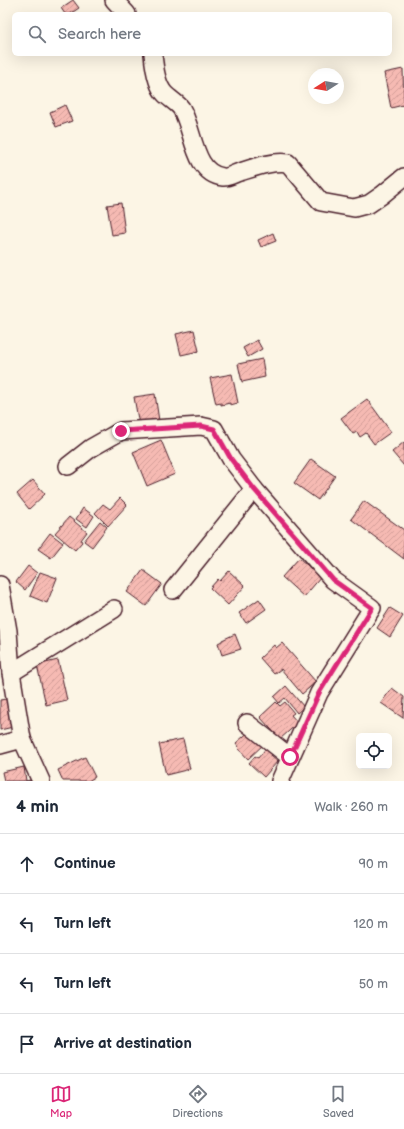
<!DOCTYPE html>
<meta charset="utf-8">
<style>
body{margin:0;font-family:"Balsamiq Sans",sans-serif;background:#f2f2f3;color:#1f2937}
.controls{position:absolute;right:12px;bottom:12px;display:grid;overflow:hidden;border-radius:6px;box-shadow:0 4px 16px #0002}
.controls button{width:36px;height:36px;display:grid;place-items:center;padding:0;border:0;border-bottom:1px solid #e0e1e3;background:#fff;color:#1f2937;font:20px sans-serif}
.compass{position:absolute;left:308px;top:68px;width:36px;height:36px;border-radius:50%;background:#fff;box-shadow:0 4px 16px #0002;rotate:259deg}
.stop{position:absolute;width:12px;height:12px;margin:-9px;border:3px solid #db2777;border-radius:50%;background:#fff}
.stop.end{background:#db2777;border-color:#fff;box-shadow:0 1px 4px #0008}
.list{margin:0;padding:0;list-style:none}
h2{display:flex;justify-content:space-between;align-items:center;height:52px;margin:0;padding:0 16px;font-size:17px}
h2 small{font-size:13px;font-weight:400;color:#747a83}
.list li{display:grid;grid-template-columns:26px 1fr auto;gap:12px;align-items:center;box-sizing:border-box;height:60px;padding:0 16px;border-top:1px solid #e0e1e3}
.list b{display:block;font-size:15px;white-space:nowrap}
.list em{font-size:13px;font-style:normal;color:#747a83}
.icon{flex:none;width:22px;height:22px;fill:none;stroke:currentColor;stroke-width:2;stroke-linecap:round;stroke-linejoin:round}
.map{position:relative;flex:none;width:404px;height:781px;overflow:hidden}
.search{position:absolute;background:#fff;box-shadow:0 4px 16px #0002;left:12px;right:12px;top:12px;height:44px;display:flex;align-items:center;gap:10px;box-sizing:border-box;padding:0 14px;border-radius:6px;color:#747a83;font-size:15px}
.sheet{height:292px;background:#fff}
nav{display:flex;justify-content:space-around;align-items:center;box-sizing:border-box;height:56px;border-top:1px solid #e0e1e3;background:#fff;font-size:11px;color:#747a83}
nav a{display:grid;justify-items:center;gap:2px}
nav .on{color:#db2777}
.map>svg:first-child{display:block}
.building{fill:url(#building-hatch);stroke:#4a1f2b}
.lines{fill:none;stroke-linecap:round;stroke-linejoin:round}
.minor-casing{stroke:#4a1f2b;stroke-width:20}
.minor{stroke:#fcf5e5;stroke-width:17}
.route{stroke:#db2777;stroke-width:5}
</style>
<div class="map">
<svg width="404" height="781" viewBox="0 0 404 781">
<defs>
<pattern id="building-hatch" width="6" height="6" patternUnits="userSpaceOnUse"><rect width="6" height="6" fill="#f6bab3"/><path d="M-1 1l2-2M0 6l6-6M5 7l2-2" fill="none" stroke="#d49f9a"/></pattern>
</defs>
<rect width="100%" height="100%" fill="#fcf5e5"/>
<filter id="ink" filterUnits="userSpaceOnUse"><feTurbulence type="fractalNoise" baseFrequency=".025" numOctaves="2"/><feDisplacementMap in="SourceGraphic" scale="8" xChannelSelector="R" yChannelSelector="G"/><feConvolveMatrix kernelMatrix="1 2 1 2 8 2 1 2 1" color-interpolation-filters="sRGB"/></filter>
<g filter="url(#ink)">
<g class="building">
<polygon points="73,0 79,8 70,14 65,14 61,8"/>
<polygon points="403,69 404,107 403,105 391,108 384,73"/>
<polygon points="65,105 72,121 56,127 50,112"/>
<polygon points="121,203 125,233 112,235 107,205"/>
<polygon points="273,233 276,241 261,247 258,240"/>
<polygon points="194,330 199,351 181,355 176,334"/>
<polygon points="257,340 262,349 248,357 243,348"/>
<polygon points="262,359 265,377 242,382 238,364"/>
<polygon points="232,374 238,403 230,405 230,403 221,405 221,403 216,404 210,378"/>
<polygon points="155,394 159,421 139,425 134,397"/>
<polygon points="367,399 391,432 374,444 366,433 360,437 357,432 353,434 341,418"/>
<polygon points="161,440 175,474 147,486 133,452"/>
<polygon points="404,442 404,466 392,452"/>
<polygon points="311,459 335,476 318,500 294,483"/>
<polygon points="33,480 45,494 29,509 17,494"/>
<polygon points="120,498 127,505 108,526 95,513 103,504 110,509"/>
<polygon points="364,501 404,530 404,559 351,519"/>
<polygon points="83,508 94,516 87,527 76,519"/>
<polygon points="69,517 87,532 81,540 82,542 75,550 55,533"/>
<polygon points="100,521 107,527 92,547 84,541"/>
<polygon points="50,533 63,543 51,558 38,549"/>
<polygon points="299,558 321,577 304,597 282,577"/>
<polygon points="28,566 37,573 25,590 16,582"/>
<polygon points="143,570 162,584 146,606 127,592"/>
<polygon points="229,571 245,586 228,605 210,588 218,579 220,581"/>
<polygon points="40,572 57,578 47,603 30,596"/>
<polygon points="259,599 266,609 246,623 239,613"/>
<polygon points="390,608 403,616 390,637 377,628"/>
<polygon points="235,634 241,649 222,655 218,643 222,641 222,640"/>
<polygon points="282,643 316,682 302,694 281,669 274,674 260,658 274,645 276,648"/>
<polygon points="58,660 67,700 46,705 37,665"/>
<polygon points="286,686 304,707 297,713 285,698 279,703 274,697"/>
<polygon points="392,688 404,697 403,718 381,703"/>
<polygon points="6,699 13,727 0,730 0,700"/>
<polygon points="276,702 280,706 285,702 294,713 291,715 298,723 280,739 260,717"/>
<polygon points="251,730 264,744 248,759 238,748 239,747 236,743"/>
<polygon points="183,739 190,769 166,775 159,744"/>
<polygon points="267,747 273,753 271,755 278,761 264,777 249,763 255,756 258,758"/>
<polygon points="85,757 95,777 88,781 63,781 58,770"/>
<polygon points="24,767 26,781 34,779 35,781 4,781 2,772"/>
</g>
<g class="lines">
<defs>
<g id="minor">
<polyline points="114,0 127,14"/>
<path d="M 153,54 C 154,65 157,86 165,94 C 170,99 177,103 181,108 C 194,129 193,174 223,177 C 228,178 235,173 240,172 C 256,167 272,161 288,163 L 321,202 L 354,208 L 369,204 L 382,195 L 404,177"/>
<polyline points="68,466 91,448 121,431 201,426 214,429 231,459 254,489 308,551 333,580 372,608 319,693 280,781"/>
<polyline points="0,585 8,631 11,673 22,739"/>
<polyline points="173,590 254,489"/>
<polyline points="11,673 114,609"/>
<polyline points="247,723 290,757"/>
<polyline points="0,745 22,739 41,781"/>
</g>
</defs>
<use href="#minor" class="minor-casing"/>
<use href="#minor" class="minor"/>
</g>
</g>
<g class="lines" filter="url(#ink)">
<polyline class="route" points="121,431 201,426 214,429 231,459 254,489 308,551 333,580 372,608 319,693 290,757"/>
</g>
</svg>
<div class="controls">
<button><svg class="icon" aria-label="locate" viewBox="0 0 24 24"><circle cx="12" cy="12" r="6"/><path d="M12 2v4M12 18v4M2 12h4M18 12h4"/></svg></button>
</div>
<svg class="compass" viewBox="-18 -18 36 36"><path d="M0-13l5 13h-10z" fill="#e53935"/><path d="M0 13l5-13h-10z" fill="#747a83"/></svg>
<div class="stop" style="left:290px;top:757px"></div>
<div class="stop end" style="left:121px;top:431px"></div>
<div class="search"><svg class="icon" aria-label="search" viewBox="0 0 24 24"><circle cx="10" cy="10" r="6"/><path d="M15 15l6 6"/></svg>Search here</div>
</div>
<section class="sheet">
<h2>4 min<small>Walk · 260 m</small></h2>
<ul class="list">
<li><svg class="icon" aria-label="ahead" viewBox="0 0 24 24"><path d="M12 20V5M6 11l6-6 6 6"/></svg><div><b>Continue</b></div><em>90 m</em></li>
<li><svg class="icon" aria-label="left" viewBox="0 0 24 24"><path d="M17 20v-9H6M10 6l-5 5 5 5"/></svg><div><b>Turn left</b></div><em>120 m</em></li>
<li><svg class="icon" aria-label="left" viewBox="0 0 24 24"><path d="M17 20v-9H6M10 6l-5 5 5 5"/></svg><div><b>Turn left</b></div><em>50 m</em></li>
<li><svg class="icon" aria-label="arrive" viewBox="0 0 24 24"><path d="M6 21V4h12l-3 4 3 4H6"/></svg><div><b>Arrive at destination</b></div></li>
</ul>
</section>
<nav>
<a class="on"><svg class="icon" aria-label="map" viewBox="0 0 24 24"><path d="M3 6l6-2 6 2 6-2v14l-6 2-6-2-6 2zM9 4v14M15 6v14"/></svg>Map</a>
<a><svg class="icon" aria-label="directions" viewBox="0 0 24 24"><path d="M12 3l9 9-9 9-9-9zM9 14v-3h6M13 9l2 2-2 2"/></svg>Directions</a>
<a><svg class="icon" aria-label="saved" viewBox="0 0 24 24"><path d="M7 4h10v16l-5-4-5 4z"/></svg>Saved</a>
</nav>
